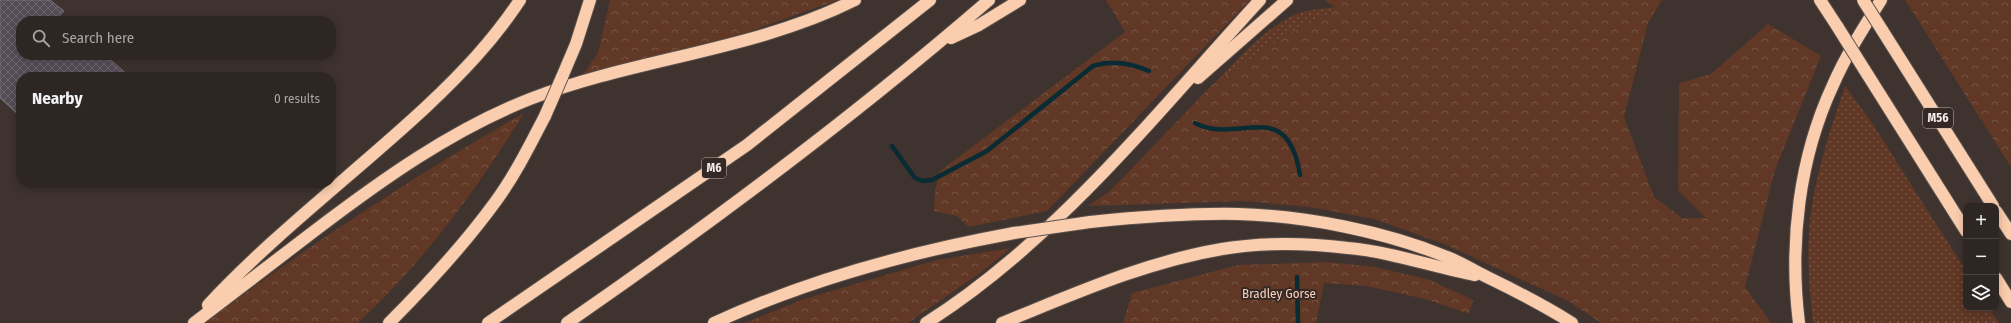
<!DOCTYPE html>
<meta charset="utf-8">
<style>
body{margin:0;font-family:"Fira Sans Condensed",sans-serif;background:#362e2a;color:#f1f3f6}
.controls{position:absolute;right:12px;bottom:12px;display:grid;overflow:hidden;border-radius:8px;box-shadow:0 2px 10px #0003}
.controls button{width:36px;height:36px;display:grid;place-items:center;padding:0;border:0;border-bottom:1px solid #494340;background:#2e2622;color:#f1f3f6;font:20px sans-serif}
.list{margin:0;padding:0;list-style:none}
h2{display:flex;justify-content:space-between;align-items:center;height:52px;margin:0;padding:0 16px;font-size:17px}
h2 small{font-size:13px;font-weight:400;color:#a7a5a5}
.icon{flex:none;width:22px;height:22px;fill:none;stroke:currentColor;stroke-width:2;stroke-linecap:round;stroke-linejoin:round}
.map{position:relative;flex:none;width:2011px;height:323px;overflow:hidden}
.search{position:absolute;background:#2e2622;box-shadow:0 2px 10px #0003;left:16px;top:16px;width:320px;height:44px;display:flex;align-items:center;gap:10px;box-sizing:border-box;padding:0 14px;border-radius:16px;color:#a7a5a5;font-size:15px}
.panel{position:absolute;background:#2e2622;box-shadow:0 2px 10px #0003;left:16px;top:72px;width:320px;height:116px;border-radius:16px}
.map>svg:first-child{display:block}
.grass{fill:url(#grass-dots)}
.forest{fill:url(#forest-crowns)}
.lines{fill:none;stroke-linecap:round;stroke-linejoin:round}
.stream{stroke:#092b34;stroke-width:4.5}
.building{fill:url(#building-cross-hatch);stroke:#786f79}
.motorway-casing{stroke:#5b514c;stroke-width:14}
.motorway{stroke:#facdae;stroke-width:12}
.motorway-bridge-casing{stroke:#5b514c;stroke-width:14;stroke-linecap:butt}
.motorway-bridge{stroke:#facdae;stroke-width:12}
.labels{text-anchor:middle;stroke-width:4;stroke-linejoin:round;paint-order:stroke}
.shield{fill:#342924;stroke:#bab2ae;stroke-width:1}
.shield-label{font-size:12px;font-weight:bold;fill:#f4ede9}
.park-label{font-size:13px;fill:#f9d0bd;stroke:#342924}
</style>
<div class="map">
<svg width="2011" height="323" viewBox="0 0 2011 323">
<defs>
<pattern id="grass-dots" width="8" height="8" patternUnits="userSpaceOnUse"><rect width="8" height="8" fill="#603825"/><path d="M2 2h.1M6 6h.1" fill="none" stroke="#775545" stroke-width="1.8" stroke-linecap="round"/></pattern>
<pattern id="forest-crowns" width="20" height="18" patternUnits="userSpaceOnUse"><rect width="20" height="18" fill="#603825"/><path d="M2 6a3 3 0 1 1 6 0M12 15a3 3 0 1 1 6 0" fill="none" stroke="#775545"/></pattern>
<pattern id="building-cross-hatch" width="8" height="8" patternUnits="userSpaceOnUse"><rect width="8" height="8" fill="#554c55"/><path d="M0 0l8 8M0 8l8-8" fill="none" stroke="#6e666d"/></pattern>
</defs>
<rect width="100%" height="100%" fill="#3e332e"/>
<g class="grass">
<path d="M 1335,7 L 1328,14 L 1285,35 L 1212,85 C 1238,60 1265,26 1299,13 C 1310,9 1324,9 1335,7 Z"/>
<path d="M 1845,86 L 1872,123 L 1966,271 L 1966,308 L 1989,308 L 1999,323 L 1884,323 L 1882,322 L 1881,323 L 1813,323 C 1810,293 1807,264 1809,234 C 1812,183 1829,134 1845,86 Z"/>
</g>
<g class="forest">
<polygon points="610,0 838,0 728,39 581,77 598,53"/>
<polygon points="1106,0 1250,0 1047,211 969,227 957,216 934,211 935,191 940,171 1125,32"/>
<polygon points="1327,0 1662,0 1648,23 1624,117 1654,197 1682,218 1706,218 1678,190 1679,83 1711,74 1768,24 1821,56 1775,170 1745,287 1771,323 1601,323 1568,301 1444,244 1374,219 1309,207 1244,201 1088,206 1110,191 1212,85 1285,35 1330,13 1335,7 1325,1"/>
<polygon points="1905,0 2011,0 2011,167 1907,3"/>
<path d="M 524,113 C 477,189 424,262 358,323 L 205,323 C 307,246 413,177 524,113 Z"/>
<polygon points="1011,248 980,273 908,323 745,323 801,300 937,260"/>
<polygon points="1327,262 1375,267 1430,280 1473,300 1469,314 1425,299 1366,286 1324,283 1316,323 1123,323 1132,293 1238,265"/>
</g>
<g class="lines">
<g class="stream">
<path d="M 1195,123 C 1238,146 1287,94 1300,175"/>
<path d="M 892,146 L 915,178 L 922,181 L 932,180 L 987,151 L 1093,66 C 1113,60 1130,63 1149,71"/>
<polyline points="1297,277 1298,323"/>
</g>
</g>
<polygon class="building" points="0,0 50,0 64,11 55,21 21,21 21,55 105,55 130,77 21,77 21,117 0,98"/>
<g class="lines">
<defs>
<g id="motorway">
<polyline points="1820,0 1837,26"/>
<polyline points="1882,30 1993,206"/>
<polyline points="951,38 979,25 1020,0"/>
<polyline points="1864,69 1966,231"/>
<polyline points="562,77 576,44 590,0"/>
<polyline points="1198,78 1287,0"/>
<polyline points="1996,211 2011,234"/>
<path d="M 1090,222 C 1139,217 1188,213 1238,214 C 1305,216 1384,231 1447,257 C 1461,262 1474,271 1487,277 C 1516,291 1545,306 1572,323"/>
<polyline points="1996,278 2011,302"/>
<path d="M 208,305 C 275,233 354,174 426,107 C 461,74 493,41 520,0"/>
<path d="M 194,323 C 234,292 274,262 313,232 C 380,181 451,130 530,99 C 636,58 753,51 855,0"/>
<path d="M 389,323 C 427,285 464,245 496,201 C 515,175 530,145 545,116"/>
<polyline points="488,323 747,145 930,0"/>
<path d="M 567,323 C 713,222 855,116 989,0"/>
<path d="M 714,323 C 810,279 910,252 1014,233"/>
<path d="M 926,323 C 1056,241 1157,112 1260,0"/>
<path d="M 1002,323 C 1074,294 1145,262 1222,249 C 1263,242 1307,243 1348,248 C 1392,252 1433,267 1475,275"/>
<path d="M 1799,323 C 1789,243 1799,158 1833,85 C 1846,55 1864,27 1881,0"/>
</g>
</defs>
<use href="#motorway" class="motorway-casing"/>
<use href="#motorway" class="motorway"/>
<defs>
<g id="motorway-bridge">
<polyline points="1863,0 1882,30"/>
<polyline points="1837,26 1864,69"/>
<polyline points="545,116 562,77"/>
<polyline points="1014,233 1090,222"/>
</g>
</defs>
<use href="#motorway-bridge" class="motorway-bridge-casing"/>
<use href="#motorway-bridge" class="motorway-bridge"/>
</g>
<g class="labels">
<g class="shield">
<rect x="1923" y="108" width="30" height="20" rx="3"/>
<rect x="702" y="158" width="24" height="20" rx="3"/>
</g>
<g class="shield-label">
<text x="1938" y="122">M56</text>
<text x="714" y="172">M6</text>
</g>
<g class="park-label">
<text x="1279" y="298">Bradley Gorse</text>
</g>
</g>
</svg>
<div class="controls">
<button>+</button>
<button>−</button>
<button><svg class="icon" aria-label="layers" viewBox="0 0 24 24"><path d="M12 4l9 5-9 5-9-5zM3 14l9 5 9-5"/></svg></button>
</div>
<div class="search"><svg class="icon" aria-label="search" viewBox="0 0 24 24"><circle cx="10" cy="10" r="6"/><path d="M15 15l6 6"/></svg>Search here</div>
<section class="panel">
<h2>Nearby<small>0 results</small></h2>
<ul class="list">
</ul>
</section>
</div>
